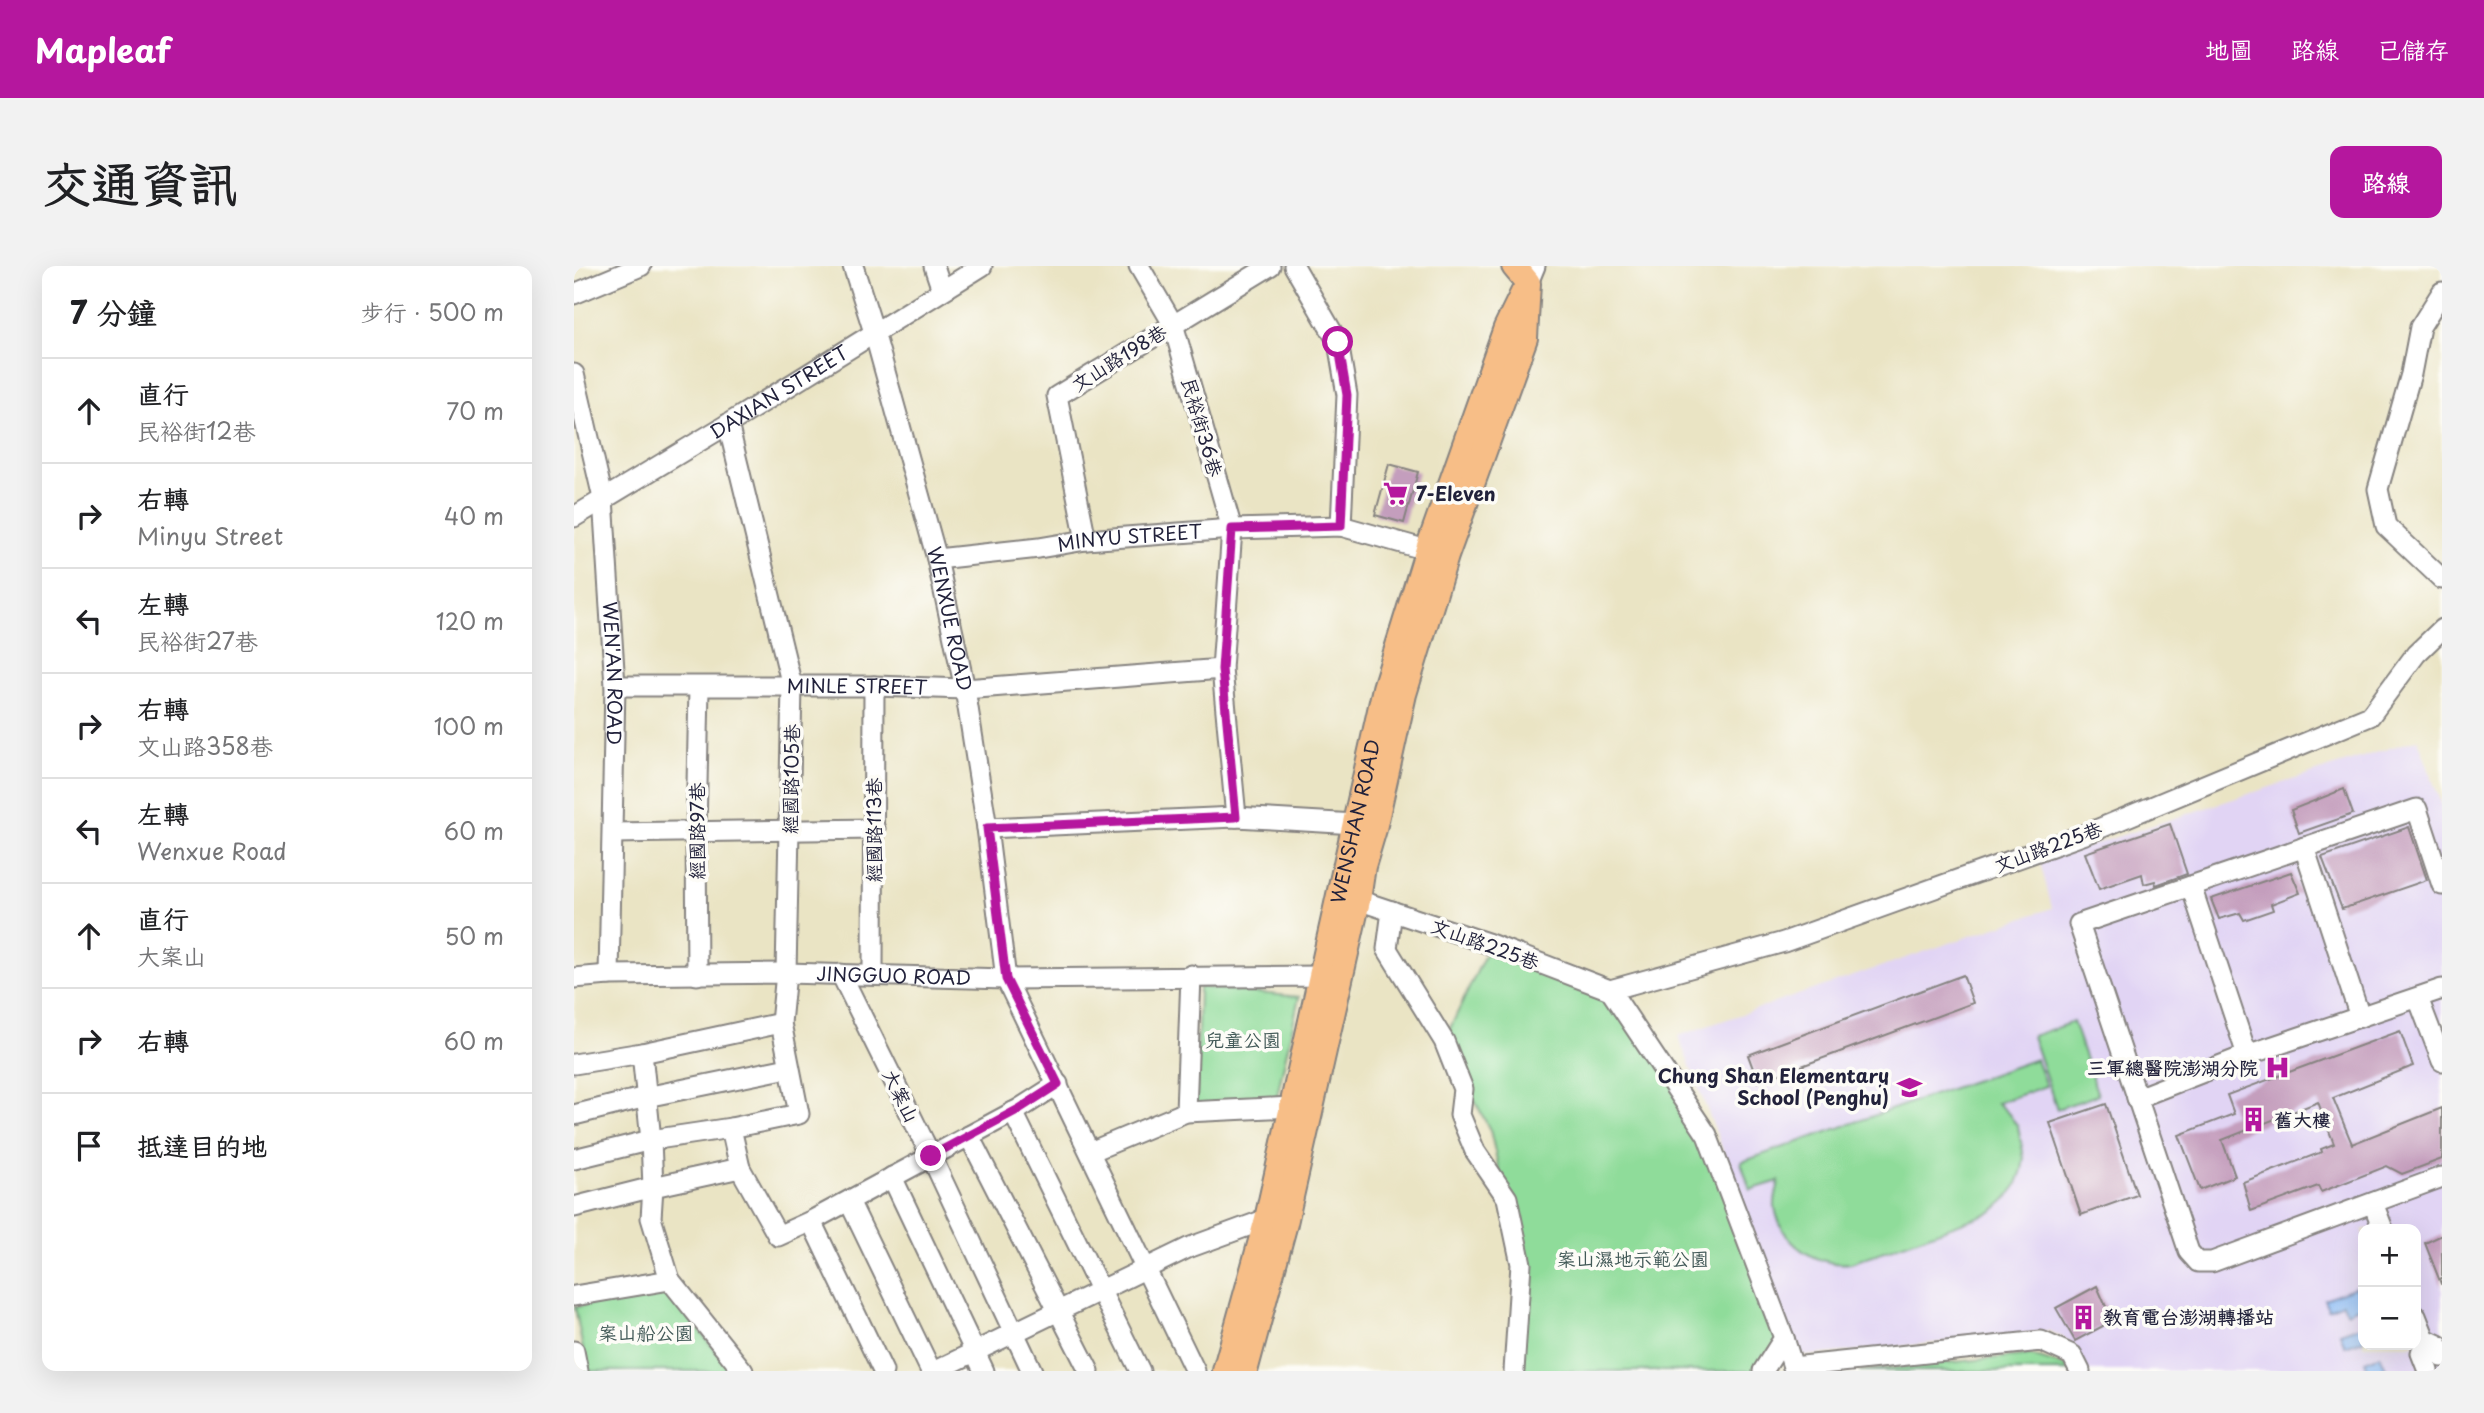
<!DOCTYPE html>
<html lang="zh-TW">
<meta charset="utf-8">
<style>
body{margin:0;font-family:"Playpen Sans","LXGW WenKai TC",sans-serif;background:#f2f2f2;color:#202124}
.controls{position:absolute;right:21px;bottom:21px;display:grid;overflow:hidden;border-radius:14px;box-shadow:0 7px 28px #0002}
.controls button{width:63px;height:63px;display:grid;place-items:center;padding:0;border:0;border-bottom:2px solid #e0e0e0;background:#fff;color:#202124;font:35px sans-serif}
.stop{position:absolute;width:21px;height:21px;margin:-16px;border:5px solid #b5179e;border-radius:50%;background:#fff}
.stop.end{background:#b5179e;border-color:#fff;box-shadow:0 2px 7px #0008}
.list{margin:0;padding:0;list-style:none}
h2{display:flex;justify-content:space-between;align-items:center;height:91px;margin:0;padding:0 28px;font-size:30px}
h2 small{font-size:23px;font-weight:400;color:#757577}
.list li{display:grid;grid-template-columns:46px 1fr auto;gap:21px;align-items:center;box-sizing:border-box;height:105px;padding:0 28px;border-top:2px solid #e0e0e0}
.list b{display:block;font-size:26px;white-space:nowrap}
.list p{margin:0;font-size:23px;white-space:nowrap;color:#757577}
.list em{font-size:23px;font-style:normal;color:#757577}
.icon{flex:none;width:38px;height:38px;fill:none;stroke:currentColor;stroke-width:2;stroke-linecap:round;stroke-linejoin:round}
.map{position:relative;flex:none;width:1868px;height:1105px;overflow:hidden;border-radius:14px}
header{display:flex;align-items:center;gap:42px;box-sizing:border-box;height:98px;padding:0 35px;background:#b5179e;color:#fff}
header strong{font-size:33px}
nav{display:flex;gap:38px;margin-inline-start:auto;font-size:24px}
.intro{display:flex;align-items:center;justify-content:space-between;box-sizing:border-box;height:168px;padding:0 42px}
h1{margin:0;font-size:49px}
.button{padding:18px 32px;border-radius:14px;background:#b5179e;color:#fff;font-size:24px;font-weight:700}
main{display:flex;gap:42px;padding:0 42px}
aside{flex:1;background:#fff;border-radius:14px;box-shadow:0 7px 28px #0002}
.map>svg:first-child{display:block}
.built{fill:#e1d4f4;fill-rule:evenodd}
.green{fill:#8fdc9a;stroke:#587f6a;stroke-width:2}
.water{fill:#89baf5;stroke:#566e98;stroke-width:2}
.building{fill:#c49ebd}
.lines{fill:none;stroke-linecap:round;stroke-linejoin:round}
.minor-casing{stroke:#868380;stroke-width:23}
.major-casing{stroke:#868380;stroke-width:28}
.minor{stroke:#fff;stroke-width:19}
.major{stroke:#f7be87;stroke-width:24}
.route{stroke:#b5179e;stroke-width:9}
.labels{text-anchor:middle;stroke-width:7;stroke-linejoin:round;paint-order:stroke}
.street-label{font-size:19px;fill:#22223b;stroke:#fdfcf7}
.poi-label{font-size:19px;font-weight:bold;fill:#22223b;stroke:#fdfcf7;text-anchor:start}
.park-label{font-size:19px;fill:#435a58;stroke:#fdfcf7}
</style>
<header>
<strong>Mapleaf</strong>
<nav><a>地圖</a><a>路線</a><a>已儲存</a></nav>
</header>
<div class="intro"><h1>交通資訊</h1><a class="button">路線</a></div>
<main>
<aside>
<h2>7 分鐘<small>步行 · 500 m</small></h2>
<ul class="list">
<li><svg class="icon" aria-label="ahead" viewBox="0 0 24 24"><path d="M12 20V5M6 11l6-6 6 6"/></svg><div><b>直行</b><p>民裕街12巷</p></div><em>70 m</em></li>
<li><svg class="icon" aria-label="right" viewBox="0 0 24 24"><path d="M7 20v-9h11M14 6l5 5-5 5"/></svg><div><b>右轉</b><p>Minyu Street</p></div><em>40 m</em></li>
<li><svg class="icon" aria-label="left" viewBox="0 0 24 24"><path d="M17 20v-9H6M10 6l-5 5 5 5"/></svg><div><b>左轉</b><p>民裕街27巷</p></div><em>120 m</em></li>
<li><svg class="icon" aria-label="right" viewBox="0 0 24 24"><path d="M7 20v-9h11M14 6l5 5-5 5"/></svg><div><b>右轉</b><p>文山路358巷</p></div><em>100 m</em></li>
<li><svg class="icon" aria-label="left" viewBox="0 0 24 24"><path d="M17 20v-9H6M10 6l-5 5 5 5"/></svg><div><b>左轉</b><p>Wenxue Road</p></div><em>60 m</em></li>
<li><svg class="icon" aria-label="ahead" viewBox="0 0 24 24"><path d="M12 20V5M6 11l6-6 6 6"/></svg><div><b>直行</b><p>大案山</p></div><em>50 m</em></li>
<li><svg class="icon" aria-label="right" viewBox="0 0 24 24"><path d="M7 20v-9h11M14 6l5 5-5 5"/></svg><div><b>右轉</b></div><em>60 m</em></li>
<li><svg class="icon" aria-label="arrive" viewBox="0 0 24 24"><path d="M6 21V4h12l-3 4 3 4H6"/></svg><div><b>抵達目的地</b></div></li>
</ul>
</aside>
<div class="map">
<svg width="1868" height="1105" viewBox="0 0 1868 1105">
<rect width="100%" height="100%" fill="#fdfcf7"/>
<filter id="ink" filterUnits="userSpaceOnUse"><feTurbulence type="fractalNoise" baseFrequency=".0143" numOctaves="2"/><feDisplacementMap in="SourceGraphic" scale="14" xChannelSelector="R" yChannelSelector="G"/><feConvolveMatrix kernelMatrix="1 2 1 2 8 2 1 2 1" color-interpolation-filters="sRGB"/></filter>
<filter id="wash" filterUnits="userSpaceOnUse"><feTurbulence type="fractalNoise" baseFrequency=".00686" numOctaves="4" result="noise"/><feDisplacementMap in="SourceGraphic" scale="28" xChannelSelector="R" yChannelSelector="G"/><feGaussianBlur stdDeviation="1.57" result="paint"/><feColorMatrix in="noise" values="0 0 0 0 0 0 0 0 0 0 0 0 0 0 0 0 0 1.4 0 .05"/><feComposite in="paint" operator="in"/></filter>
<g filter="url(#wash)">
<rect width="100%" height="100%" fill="#eae4c4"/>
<path class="built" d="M 1844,473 L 1868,541 L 1868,1105 L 1514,1105 L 1500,1078 L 1476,1065 L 1231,1090 L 1219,1081 L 1144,871 L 1104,770 L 1478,642 L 1466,596 ZM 1789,963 L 1842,963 L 1842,1079 L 1789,1079 Z"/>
<g class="green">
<polygon points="916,678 1036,724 1133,869 1210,1072 1189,1105 947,1105 947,998 916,864 870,775"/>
<polygon points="625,721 725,731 702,834 622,839"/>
<polygon points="1499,756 1524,829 1483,843 1458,770"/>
<path d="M 1462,793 L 1472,820 L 1423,837 L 1434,847 L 1444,861 L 1450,891 L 1448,904 L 1442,920 L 1432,933 L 1418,946 L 1277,997 C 1242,1001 1207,978 1201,941 C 1200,933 1204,923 1205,915 L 1176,924 L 1167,896 Z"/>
<polygon points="92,1023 158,1105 13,1105 1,1041"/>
<polygon points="1455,1089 1494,1101 1494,1105 1285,1105"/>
</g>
<g class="water">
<polygon points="1781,1021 1789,1039 1773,1046 1769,1037 1754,1043 1750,1033"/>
<polygon points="1789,1059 1789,1074 1771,1080 1766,1067"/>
<polygon points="1806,1089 1813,1105 1795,1105 1791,1095"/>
</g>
<g id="blocks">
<g class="building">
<polygon points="815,198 844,206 830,257 801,249"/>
<polygon points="1770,523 1779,548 1725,567 1717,544"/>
<polygon points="1596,558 1613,608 1582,619 1581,615 1570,618 1568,608 1525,623 1511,587"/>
<polygon points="1835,561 1853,614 1768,643 1748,591"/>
<polygon points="1717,606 1726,627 1697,638 1699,644 1670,654 1666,647 1645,653 1637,633"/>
<polygon points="1389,709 1399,737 1184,816 1174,789"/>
<polygon points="1826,765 1839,800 1759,832 1778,878 1868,842 1868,893 1828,908 1813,900 1747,926 1744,920 1677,945 1669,916 1748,886 1747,883 1760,878 1744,836 1648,874 1661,910 1626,924 1605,869 1660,848 1653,829"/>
<polygon points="1532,838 1563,929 1507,949 1476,857"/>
<polygon points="1868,969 1868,1018 1867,1018 1851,977"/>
<polygon points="1523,1020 1533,1043 1529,1060 1501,1075 1482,1042"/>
</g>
</g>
</g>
<g filter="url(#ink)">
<use href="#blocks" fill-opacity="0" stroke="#868380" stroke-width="2"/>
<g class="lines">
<defs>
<g id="minor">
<path id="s1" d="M 279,0 L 300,66 L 363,293 L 391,423 L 413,562 L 432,713 L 621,1105"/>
<polyline points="360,0 368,24"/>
<polyline points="565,0 599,58 658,263 648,403 662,551"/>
<polyline points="720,0 764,76 773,129 767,260"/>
<polyline points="954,17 961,0"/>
<polyline points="1868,26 1846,61 1837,108 1804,223 1812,260 1868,313"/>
<polyline points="0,28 67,0"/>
<path id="s2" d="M 0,108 L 29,232 L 41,420 L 35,709"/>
<polyline points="154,158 218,420 212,707 207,757 225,848 157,862 166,902 79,921 77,952 96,1014 169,1105"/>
<path id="s3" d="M 0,251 L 154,158 L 408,0"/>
<polyline points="512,274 483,130 696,0"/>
<path id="s4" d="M 363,293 L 465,282 L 512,274 L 658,263 L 767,260 L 867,288"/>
<path id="s5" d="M 41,420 L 300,420 L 391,423 L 648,403"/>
<polyline points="413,562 662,551 781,558"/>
<polyline points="39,567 301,563"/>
<polyline points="1730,581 1786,751"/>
<polyline points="1868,619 1843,543 1505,658 1615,986 1624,996 1638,996 1868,911"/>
<polyline points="1617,620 1673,789"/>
<polyline points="784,634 916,678 1036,724 1133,869 1210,1072 1189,1105"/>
<polyline points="818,645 813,683 870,775 889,823 886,849 901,885 933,932 947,998 940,1105"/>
<polyline points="267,708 357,890 458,1105"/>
<polyline points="299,708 300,420"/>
<polyline points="123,709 122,567 125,422"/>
<path id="s6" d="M 0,712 L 35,709 L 212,707 L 432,713 L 748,710 L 758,712"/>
<polyline points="1036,724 1210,676 1517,566 1796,450 1842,388 1868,363"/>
<polyline points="1844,732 1868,795"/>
<polyline points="0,798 68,787 207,757"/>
<polyline points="1563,832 1673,789 1868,723"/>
<polyline points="439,846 566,1105"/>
<polyline points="612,846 617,709"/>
<polyline points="0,849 72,831 214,802"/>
<polyline points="395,870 515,1105"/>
<polyline points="516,886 612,846 718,841"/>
<polyline points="0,893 77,874 157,862"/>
<polyline points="166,902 204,970 237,955 445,843 484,818"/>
<polyline points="318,911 410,1105"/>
<polyline points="275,935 357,1105"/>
<polyline points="1799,937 1809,963"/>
<polyline points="0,941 79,921 77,874 68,787"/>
<polyline points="237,955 309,1105"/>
<polyline points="0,1030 96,1014"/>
<polyline points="1842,1050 1851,1073"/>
<polyline points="1210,1072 1219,1101 1467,1075 1498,1089 1506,1105"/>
<polyline points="0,1085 4,1105"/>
<polyline points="361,1105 614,982 693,953"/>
<polyline points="1854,1105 1847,1087 1851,1073 1864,1079 1868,1091"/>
</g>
<g id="major">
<path id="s7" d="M 651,1105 L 693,953 L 811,422 L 854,283 L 932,62 L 949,27"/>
<polyline points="671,1105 711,957 784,634 789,600 800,563 830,428 872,290 951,72 954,17 940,0"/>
</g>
</defs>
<use href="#minor" class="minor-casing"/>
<use href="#major" class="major-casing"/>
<use href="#minor" class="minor"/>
<use href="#major" class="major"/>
</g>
</g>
<g class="lines" filter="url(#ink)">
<polyline class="route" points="357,890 445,843 484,818 432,713 413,562 662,551 648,403 658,263 767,260 773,129 764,76"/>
</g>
<defs>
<symbol id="supermarket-bare" viewBox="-9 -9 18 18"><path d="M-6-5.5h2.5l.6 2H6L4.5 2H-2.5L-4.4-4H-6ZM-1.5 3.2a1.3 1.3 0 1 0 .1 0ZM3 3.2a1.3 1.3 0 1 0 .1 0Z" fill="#b5179e" stroke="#fdfcf7" stroke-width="2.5" paint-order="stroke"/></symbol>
<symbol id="hospital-bare" viewBox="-9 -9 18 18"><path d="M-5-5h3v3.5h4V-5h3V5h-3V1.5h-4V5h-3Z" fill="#b5179e" stroke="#fdfcf7" stroke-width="2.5" paint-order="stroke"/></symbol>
<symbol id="school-bare" viewBox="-9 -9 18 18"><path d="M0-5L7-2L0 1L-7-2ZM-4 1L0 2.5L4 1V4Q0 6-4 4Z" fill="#b5179e" stroke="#fdfcf7" stroke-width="2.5" paint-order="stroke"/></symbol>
<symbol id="building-bare" viewBox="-9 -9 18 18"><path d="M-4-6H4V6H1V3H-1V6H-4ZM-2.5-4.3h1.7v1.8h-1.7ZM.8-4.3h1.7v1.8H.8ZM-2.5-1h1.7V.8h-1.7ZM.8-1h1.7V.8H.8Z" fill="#b5179e" stroke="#fdfcf7" stroke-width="2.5" paint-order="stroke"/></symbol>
</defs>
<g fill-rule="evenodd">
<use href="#supermarket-bare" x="804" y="210" width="35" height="35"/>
<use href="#hospital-bare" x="1686" y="784" width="35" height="35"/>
<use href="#school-bare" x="1318" y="804" width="35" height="35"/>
<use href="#building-bare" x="1662" y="836" width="35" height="35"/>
<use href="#building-bare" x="1492" y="1034" width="35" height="35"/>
</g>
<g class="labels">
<g class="street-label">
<text transform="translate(545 92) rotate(-32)" y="7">文山路198巷</text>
<text dy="7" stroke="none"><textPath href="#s3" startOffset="240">DAXIAN STREET</textPath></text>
<text transform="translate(628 161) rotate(74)" y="7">民裕街36巷</text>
<text dy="7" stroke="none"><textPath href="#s4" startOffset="194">MINYU STREET</textPath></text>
<text dy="7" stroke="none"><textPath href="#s1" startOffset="366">WENXUE ROAD</textPath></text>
<text dy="7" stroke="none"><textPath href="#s2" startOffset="303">WEN'AN ROAD</textPath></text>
<text dy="7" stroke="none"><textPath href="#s5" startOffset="242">MINLE STREET</textPath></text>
<text transform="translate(217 513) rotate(-89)" y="7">經國路105巷</text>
<text dy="7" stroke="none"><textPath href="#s7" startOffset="565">WENSHAN ROAD</textPath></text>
<text transform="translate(300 564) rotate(-90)" y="7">經國路113巷</text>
<text transform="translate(123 565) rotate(-90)" y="7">經國路97巷</text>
<text transform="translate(1474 581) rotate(-20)" y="7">文山路225巷</text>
<text transform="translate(911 678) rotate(20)" y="7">文山路225巷</text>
<text dy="7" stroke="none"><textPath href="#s6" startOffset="320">JINGGUO ROAD</textPath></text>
<text transform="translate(327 830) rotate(64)" y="7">大案山</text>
</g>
<g class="poi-label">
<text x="842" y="235">7-Eleven</text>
<text x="1684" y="809" text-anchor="end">三軍總醫院澎湖分院</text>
<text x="1315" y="817" text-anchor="end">Chung Shan Elementary<tspan x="1315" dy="22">School (Penghu)</tspan></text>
<text x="1700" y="861">舊大樓</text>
<text x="1529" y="1058">教育電台澎湖轉播站</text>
</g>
<g class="park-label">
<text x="669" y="781">兒童公園</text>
<text x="1059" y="1000">案山濕地示範公園</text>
<text x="72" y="1074">案山船公園</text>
</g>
</g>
</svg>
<div class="controls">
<button>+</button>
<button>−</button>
</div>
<div class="stop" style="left:764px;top:76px"></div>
<div class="stop end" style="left:357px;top:890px"></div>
</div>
</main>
